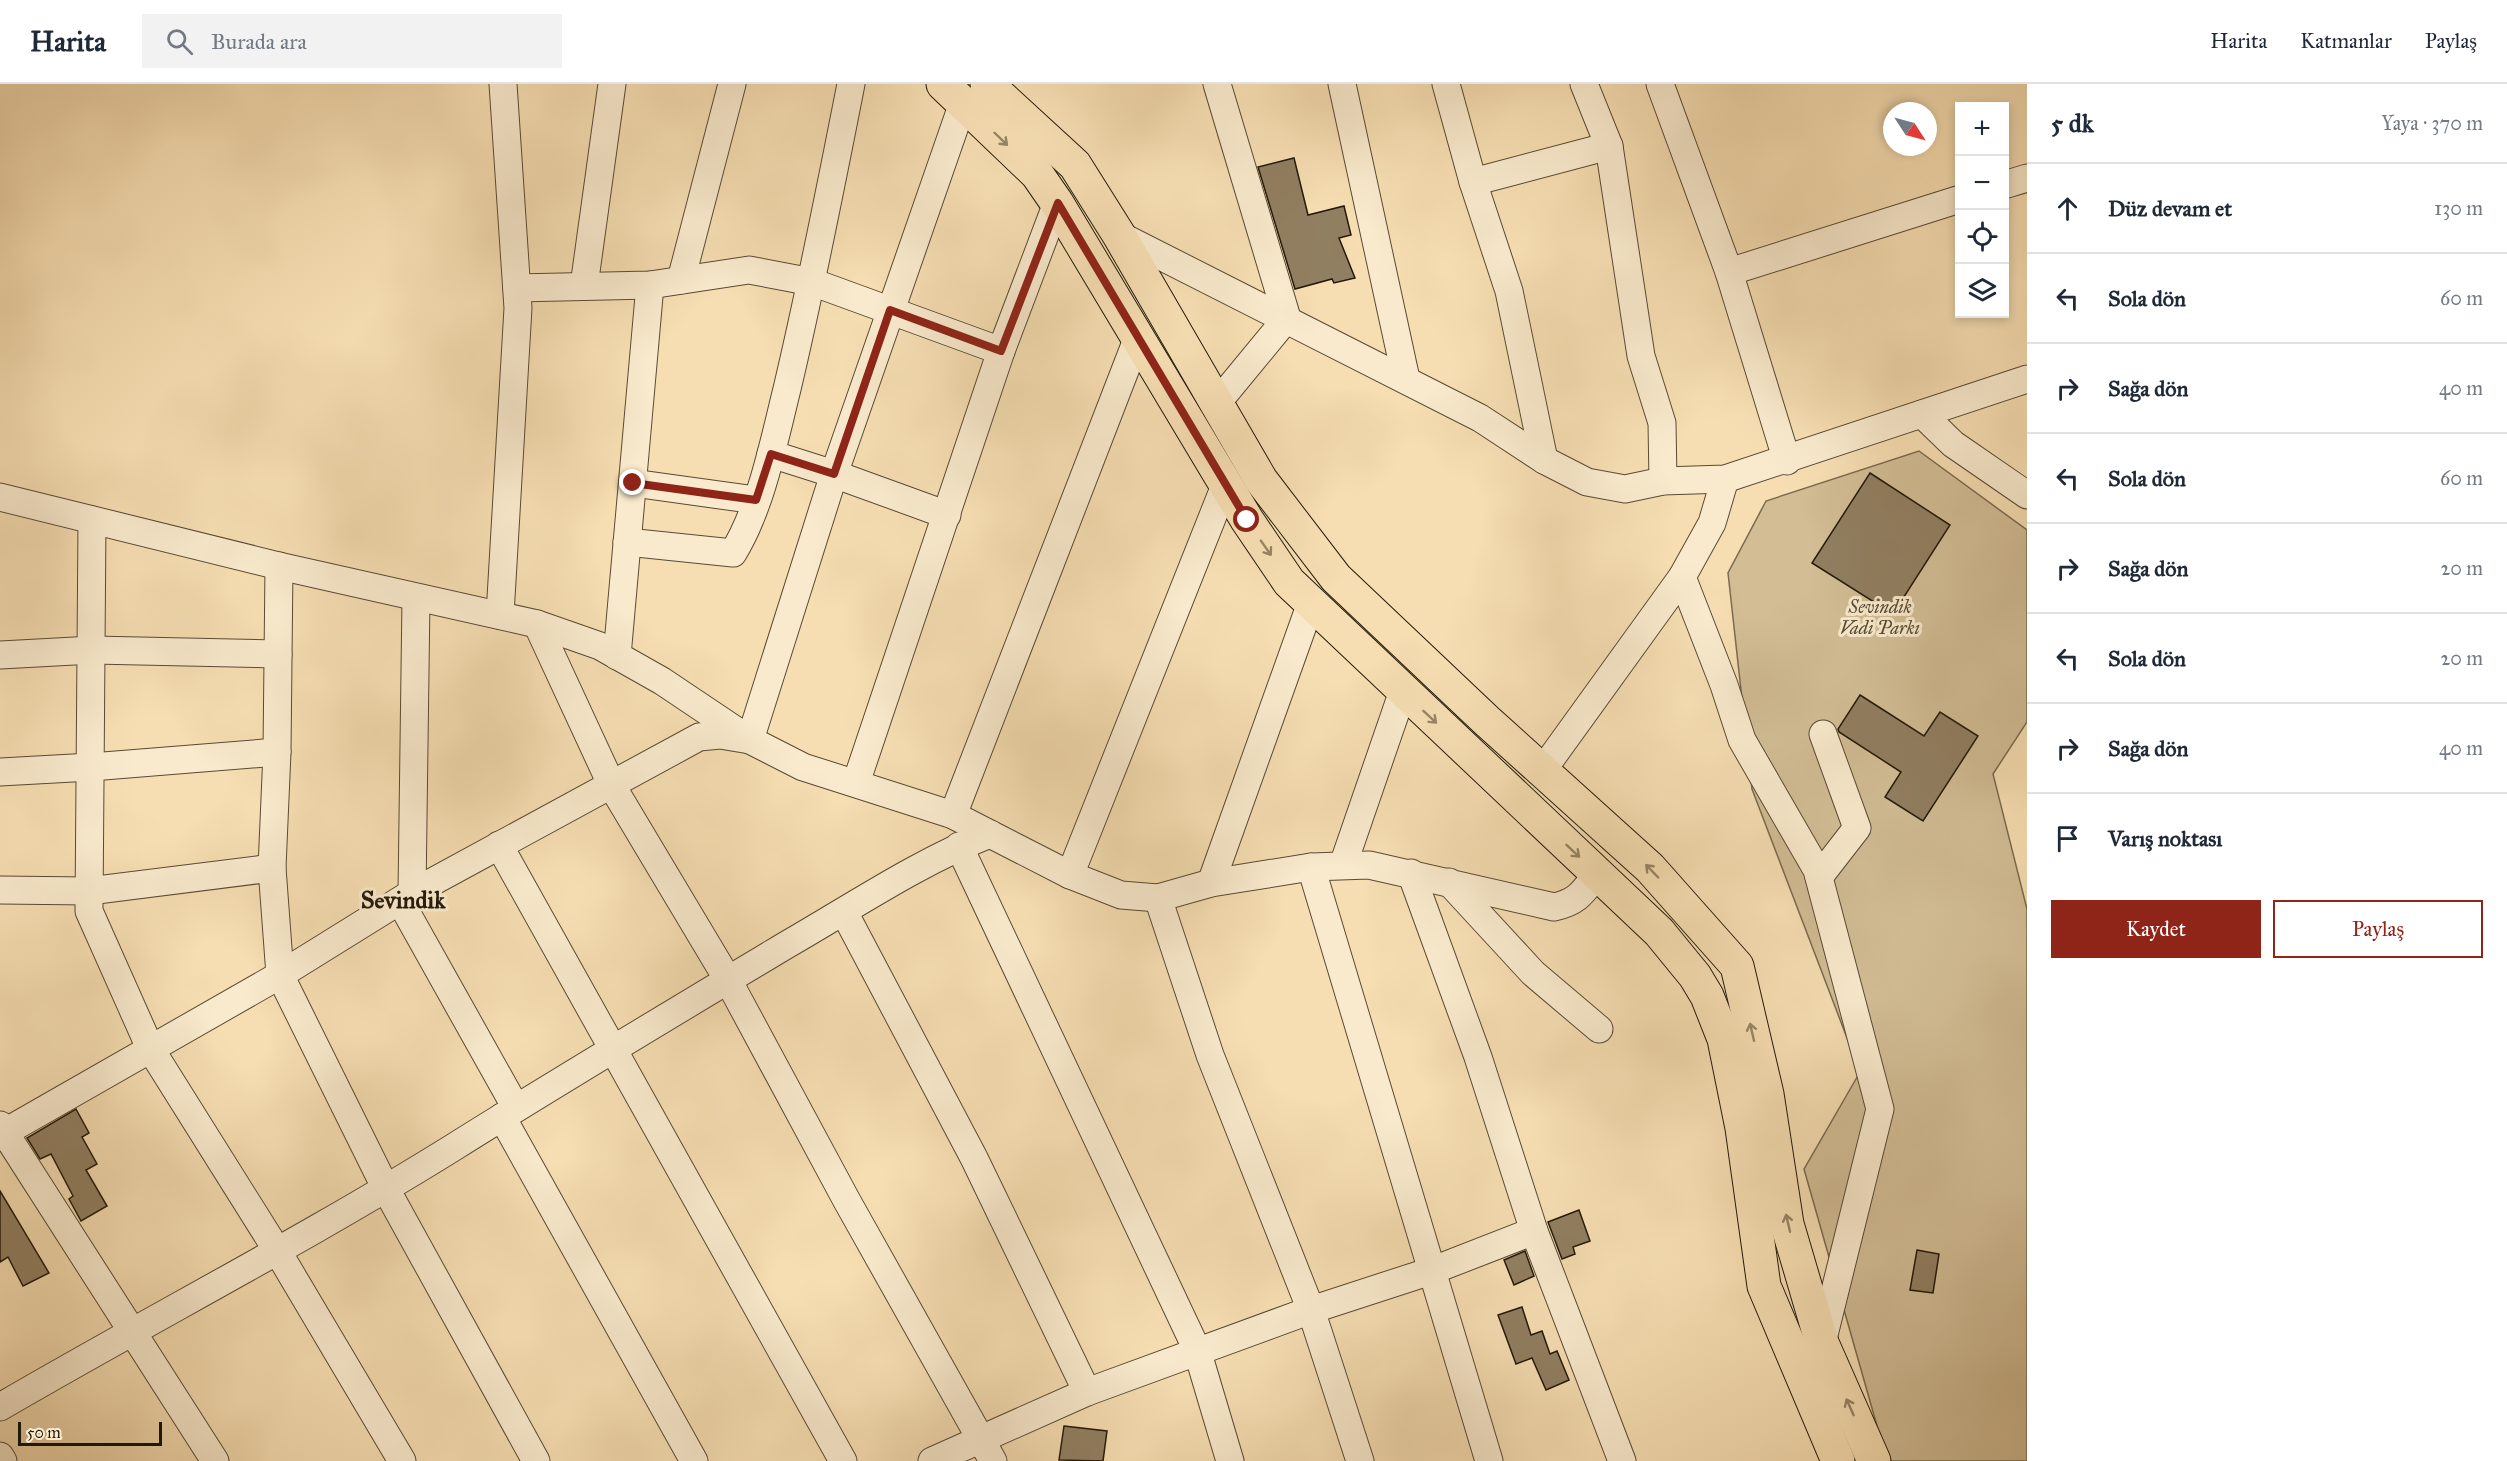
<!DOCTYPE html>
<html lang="tr">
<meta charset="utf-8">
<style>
body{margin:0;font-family:"IM FELL Great Primer",serif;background:#f2f2f3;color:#1f2937}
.controls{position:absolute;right:18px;top:18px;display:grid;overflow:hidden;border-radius:0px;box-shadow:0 3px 9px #0003}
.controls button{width:54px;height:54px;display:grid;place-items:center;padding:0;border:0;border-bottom:2px solid #e0e1e3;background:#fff;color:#1f2937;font:30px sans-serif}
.compass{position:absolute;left:1883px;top:18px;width:54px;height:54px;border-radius:50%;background:#fff;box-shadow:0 3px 9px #0003;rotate:126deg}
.scale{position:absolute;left:18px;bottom:15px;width:144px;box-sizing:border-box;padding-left:6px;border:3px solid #23190a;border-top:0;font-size:16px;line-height:21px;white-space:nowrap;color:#23190a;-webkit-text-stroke:4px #f9eacd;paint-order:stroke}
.stop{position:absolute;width:18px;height:18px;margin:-14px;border:4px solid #8f2418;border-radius:50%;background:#fff}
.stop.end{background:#8f2418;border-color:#fff;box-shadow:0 2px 6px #0008}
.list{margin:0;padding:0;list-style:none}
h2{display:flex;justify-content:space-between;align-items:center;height:78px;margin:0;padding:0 24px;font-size:26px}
h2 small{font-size:20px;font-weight:400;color:#747a83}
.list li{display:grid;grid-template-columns:39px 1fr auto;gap:18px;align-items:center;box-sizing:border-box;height:90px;padding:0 24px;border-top:2px solid #e0e1e3}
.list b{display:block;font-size:22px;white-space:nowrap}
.list em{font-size:20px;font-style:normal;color:#747a83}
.actions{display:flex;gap:12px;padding:18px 24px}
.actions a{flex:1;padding:14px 0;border:2px solid #8f2418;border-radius:0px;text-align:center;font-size:21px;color:#8f2418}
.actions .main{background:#8f2418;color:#fff}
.icon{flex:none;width:33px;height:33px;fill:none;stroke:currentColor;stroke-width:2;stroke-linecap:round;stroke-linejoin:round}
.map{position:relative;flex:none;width:2027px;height:1377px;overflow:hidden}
header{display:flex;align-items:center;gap:36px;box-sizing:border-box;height:84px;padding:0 30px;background:#fff;border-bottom:2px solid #e0e1e3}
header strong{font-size:28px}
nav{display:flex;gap:33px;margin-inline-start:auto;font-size:21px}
.search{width:420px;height:54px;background:#f2f2f3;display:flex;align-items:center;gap:15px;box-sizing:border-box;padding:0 21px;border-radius:0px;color:#747a83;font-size:22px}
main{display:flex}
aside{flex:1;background:#fff}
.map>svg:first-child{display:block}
.green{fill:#d2bd95;stroke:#7a6b50;stroke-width:1.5}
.building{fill:#917f61;stroke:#23190a;stroke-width:1.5}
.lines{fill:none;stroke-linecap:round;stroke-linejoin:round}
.minor-casing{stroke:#584a34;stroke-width:29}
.major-casing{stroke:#23190a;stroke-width:35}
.minor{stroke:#f9eacd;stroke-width:27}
.major{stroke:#f6deb2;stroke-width:33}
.oneway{stroke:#978566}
.route{stroke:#8f2418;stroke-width:8}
.labels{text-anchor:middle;stroke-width:6;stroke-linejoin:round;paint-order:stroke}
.park-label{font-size:18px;font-style:italic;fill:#584a34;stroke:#f9eacd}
.district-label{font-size:24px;font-weight:bold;fill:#23190a;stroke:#f9eacd}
</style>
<header>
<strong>Harita</strong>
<div class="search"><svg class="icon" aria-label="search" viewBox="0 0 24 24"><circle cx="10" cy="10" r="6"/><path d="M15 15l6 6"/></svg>Burada ara</div>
<nav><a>Harita</a><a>Katmanlar</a><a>Paylaş</a></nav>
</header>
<main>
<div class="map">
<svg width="2027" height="1377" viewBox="0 0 2027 1377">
<rect width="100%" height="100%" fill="#f6deb2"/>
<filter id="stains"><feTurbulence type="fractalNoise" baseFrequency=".00333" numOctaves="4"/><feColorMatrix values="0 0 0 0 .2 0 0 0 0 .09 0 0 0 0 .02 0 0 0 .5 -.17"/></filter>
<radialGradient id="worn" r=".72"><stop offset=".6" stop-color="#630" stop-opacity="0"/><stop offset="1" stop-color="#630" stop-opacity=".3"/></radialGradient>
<polygon class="green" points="1919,367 2027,446 2027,638 1993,690 2027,825 2027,1377 1887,1377 1804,1085 1860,988 1752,705 1728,489 1766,417"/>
<g class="building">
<polygon points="1294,74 1308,131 1344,122 1351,151 1339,154 1355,194 1334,199 1332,195 1295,205 1258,83"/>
<polygon points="1870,389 1950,441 1893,530 1812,479"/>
<polygon points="1860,611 1924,652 1940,628 1978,652 1923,737 1885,713 1901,688 1839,648 1838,645"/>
<polygon points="76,1025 89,1049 82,1053 97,1080 86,1086 107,1122 81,1137 69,1115 73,1112 51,1070 40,1075 27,1054"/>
<polygon points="0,1107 49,1189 23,1202 8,1173 0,1178"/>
<polygon points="1579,1126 1590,1157 1573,1163 1575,1170 1562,1175 1548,1138"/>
<polygon points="1917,1166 1939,1170 1933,1209 1910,1206"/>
<polygon points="1525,1167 1534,1192 1514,1201 1504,1176"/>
<polygon points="1522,1223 1531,1251 1542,1247 1550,1270 1557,1267 1569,1296 1546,1306 1532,1274 1516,1280 1498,1231"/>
<polygon points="1064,1342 1107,1347 1103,1377 1059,1376"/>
</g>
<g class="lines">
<defs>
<g id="minor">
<polyline points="1217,0 1287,234"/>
<polyline points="1342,0 1406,295"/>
<polyline points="1446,0 1473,98 1509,207 1544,376"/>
<polyline points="1584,0 1609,62 1641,272 1662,339 1663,397"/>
<polyline points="1660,0 1729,188 1960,115"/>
<polyline points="1473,98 1609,62"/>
<polyline points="2004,101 2027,94"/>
<polyline points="1119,151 1480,334 1544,376 1587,398 1625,405 1663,397 1725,395 2027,295"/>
<polyline points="1729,188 1787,377"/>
<polyline points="681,196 732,0"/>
<polyline points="584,202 612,0"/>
<polyline points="517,204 650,201 749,186 812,198 1001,267"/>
<polyline points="1217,319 1287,234"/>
<polyline points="1922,330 1953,360 2027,411"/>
<polyline points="771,370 834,390 947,431"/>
<polyline points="633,399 756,416"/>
<path d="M 0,413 L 279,482 L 537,540 L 600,562 L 662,597 L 750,656 L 803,683 L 953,731 L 1070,791 L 1121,811 L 1158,814 L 1211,799 L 1311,783 L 1369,781 L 1554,823 C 1578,818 1583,808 1597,790"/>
<polyline points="92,436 89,827 150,964 278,1168 402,1377"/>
<path d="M 627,458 L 733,469 C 761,424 774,357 787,305 C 811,204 831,102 851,0"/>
<polyline points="279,482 277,668 272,784 280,891 386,1105 536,1377"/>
<polyline points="1682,493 1724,601 1742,656 1817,786 1880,1025 1822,1259"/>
<polyline points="500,531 518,224 503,0"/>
<polyline points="537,540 612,702 728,896 847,1117 993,1377"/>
<polyline points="0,571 93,566 278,570"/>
<polyline points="617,572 650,201"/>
<polyline points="1542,687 1682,493 1712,439 1725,395"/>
<polyline points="0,688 91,683 277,668"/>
<polyline points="856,699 1001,267 1057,119"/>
<polyline points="953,731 1138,253"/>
<polyline points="499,761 843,1377"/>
<polyline points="959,762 1197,1266 1230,1377"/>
<polyline points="1343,781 1403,607"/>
<polyline points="1311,783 1489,1377"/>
<polyline points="1411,789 1478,973 1534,1147 1622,1377"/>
<polyline points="1070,791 1226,399"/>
<polyline points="1819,793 1857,744 1823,650"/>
<polyline points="1449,798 1533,889 1599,945"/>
<polyline points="1211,799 1311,519"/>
<polyline points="0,806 89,807 272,784"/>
<polyline points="412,809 416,514"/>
<polyline points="1158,814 1210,971 1311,1226 1360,1377"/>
<polyline points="400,817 516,1024"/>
<polyline points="844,828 974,1074 1087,1308"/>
<polyline points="502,1033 694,1377"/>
<polyline points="0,1041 215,1377"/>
<polyline points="0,1051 280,891 412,809 699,653 720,651 750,656 834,390 963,19"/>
<path d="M 0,1323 C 151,1235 306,1155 454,1063 C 564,994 676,927 788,860 C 854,822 919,778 990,750"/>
<polyline points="0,1372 3,1377"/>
<polyline points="932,1377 1087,1308 1311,1226 1431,1187 1534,1147"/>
</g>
<g id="major">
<polyline points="943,0 1037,90 1057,119 1247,436 1289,498 1659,848 1695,892 1707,912 1724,955 1742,1044 1764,1202 1838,1377"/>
<polyline points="987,0 1075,81 1119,151 1261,396 1336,494 1486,636 1650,784 1737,882 1767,1010 1787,1140 1822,1259 1874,1377"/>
</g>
</defs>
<use href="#minor" class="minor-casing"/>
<use href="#major" class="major-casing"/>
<use href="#minor" class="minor"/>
<use href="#major" class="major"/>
</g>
<defs><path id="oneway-shaft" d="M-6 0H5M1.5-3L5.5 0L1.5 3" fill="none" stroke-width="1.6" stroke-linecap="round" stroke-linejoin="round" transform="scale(1.5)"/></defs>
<g class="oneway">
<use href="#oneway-shaft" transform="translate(1001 55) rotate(44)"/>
<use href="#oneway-shaft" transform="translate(1266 464) rotate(55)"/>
<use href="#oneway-shaft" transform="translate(1430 633) rotate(43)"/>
<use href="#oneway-shaft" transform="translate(1573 767) rotate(43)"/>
<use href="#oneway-shaft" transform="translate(1652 787) rotate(-134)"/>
<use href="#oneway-shaft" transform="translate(1752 948) rotate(-103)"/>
<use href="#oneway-shaft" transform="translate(1788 1139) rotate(-103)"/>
<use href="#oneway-shaft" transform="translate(1850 1323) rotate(-114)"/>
</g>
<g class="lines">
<polyline class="route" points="633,399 756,416 771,370 834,390 890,226 1001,267 1058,119 1247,436"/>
</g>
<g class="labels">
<g class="park-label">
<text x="1880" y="529">Sevindik<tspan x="1880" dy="21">Vadi Parkı</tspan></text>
</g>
<g class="district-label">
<text x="403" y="824">Sevindik</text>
</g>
</g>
<rect width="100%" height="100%" filter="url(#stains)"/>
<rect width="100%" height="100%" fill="url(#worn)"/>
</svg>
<div class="controls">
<button>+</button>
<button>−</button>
<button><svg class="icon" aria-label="locate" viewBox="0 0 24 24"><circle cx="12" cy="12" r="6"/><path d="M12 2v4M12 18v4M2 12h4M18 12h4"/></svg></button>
<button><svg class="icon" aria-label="layers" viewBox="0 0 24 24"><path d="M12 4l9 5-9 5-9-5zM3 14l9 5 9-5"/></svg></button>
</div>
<svg class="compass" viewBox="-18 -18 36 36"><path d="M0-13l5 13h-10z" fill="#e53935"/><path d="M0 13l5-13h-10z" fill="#747a83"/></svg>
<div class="scale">50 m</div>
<div class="stop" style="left:1247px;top:436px"></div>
<div class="stop end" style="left:633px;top:399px"></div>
</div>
<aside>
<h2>5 dk<small>Yaya · 370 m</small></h2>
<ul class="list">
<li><svg class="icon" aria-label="ahead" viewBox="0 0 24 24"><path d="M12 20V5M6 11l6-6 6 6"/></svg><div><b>Düz devam et</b></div><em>130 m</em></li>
<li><svg class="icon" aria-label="left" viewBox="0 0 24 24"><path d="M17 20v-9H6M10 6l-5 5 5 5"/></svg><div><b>Sola dön</b></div><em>60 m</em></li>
<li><svg class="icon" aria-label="right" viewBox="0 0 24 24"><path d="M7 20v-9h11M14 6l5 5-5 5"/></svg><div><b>Sağa dön</b></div><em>40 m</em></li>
<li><svg class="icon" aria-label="left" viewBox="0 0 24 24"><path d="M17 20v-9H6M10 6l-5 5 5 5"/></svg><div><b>Sola dön</b></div><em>60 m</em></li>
<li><svg class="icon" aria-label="right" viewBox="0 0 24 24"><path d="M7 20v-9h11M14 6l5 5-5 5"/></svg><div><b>Sağa dön</b></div><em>20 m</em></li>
<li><svg class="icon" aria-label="left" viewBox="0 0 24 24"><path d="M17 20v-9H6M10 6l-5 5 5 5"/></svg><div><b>Sola dön</b></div><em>20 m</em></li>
<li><svg class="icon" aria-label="right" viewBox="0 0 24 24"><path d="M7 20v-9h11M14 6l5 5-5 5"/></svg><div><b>Sağa dön</b></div><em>40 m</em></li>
<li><svg class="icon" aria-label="arrive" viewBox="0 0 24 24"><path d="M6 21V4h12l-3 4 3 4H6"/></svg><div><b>Varış noktası</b></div></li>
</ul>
<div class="actions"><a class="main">Kaydet</a><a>Paylaş</a></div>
</aside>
</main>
